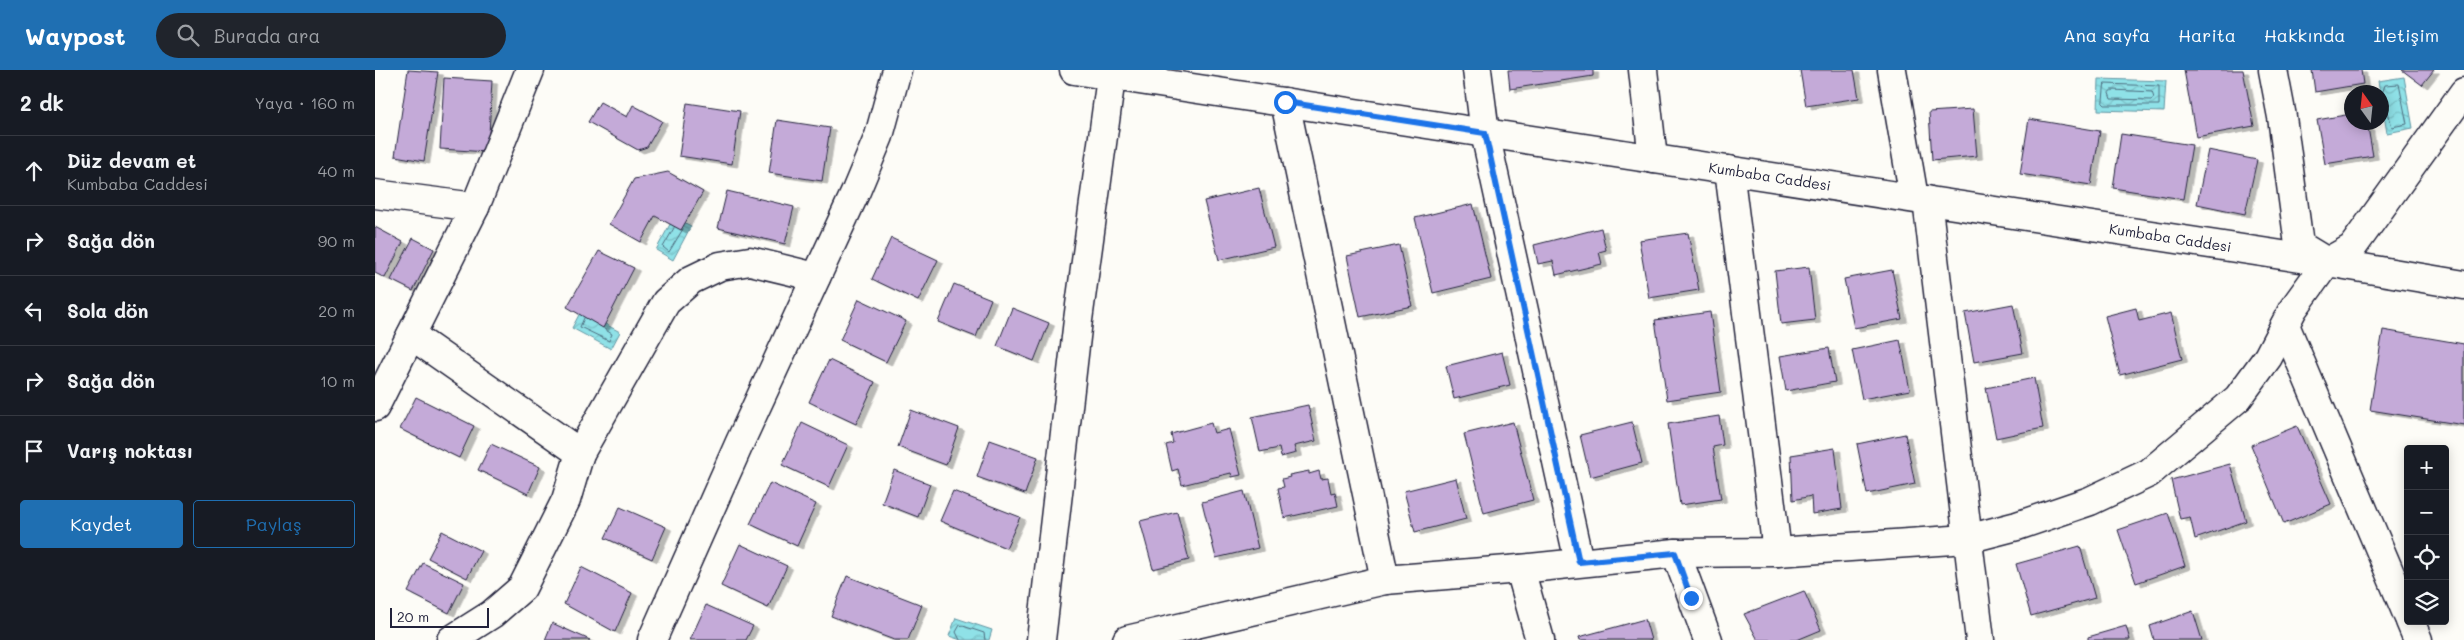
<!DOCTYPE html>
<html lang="tr">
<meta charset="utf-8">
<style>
body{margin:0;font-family:Mali,sans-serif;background:#20242c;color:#f1f3f6}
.controls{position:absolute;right:15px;bottom:15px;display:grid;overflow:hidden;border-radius:5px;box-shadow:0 2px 12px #0003}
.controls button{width:45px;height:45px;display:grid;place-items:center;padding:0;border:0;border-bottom:1px solid #363941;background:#171b24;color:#f1f3f6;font:25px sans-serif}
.compass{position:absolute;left:1969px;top:15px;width:45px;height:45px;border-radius:50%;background:#171b24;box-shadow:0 2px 12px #0003;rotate:345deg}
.scale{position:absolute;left:15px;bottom:12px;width:99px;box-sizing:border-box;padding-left:5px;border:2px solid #22223b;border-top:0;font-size:14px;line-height:18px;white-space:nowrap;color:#22223b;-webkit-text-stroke:4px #fdfcf7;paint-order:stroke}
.stop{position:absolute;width:15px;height:15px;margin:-11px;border:4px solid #1a73e8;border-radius:50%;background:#fff}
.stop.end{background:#1a73e8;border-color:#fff;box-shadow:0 1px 5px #0008}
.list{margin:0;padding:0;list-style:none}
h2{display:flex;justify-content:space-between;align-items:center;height:65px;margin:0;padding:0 20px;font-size:21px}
h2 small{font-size:16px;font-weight:400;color:#9ea1a6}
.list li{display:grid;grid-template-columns:32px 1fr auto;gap:15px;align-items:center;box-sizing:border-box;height:70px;padding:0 20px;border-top:1px solid #363941}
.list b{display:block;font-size:19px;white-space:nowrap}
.list p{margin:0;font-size:16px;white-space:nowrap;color:#9ea1a6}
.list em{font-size:16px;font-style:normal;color:#9ea1a6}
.actions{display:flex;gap:10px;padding:15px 20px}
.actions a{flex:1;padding:11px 0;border:1px solid #1f6fb2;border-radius:5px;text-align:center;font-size:18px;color:#1f6fb2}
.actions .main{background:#1f6fb2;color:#fff}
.icon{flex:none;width:28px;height:28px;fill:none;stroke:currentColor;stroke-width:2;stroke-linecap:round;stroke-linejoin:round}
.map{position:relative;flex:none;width:2089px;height:570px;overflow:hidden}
header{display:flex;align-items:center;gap:30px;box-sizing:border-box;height:70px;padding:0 25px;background:#1f6fb2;color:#fff}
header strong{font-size:24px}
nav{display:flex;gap:28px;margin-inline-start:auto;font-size:18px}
.search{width:350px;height:45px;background:#20242c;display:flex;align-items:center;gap:12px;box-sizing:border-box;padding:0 18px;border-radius:28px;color:#9ea1a6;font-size:19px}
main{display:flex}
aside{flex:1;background:#171b24}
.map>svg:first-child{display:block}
.water{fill:url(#water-waves);stroke:#6395a2}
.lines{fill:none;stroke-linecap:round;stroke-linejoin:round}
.shore{stroke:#4e6e80;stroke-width:1}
.building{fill:#c4aad8;stroke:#22223b;filter:url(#shadow)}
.minor-casing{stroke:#22223b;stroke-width:31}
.tertiary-casing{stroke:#22223b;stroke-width:31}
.minor{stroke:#fdfcf7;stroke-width:28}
.tertiary{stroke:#fdfcf7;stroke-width:28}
.route{stroke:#1a73e8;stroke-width:6}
.labels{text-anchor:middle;stroke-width:4.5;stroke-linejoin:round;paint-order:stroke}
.street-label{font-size:14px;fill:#22223b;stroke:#fdfcf7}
</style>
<header>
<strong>Waypost</strong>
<div class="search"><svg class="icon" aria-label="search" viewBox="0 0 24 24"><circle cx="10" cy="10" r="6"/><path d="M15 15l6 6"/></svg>Burada ara</div>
<nav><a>Ana sayfa</a><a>Harita</a><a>Hakkında</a><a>İletişim</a></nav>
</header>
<main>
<aside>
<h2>2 dk<small>Yaya · 160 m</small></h2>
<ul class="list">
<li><svg class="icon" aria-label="ahead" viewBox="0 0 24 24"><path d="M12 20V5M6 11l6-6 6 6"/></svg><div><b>Düz devam et</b><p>Kumbaba Caddesi</p></div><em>40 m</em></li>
<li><svg class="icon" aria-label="right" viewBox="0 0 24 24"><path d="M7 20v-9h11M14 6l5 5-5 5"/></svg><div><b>Sağa dön</b></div><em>90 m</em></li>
<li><svg class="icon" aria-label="left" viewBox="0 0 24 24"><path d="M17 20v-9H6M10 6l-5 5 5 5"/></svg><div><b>Sola dön</b></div><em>20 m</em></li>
<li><svg class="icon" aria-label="right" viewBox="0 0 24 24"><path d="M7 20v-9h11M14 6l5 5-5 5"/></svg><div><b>Sağa dön</b></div><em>10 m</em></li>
<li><svg class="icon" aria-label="arrive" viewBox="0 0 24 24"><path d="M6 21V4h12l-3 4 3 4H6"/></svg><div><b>Varış noktası</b></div></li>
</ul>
<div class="actions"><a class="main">Kaydet</a><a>Paylaş</a></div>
</aside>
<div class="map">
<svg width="2089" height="570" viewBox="0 0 2089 570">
<defs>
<pattern id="water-waves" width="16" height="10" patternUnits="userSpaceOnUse" patternTransform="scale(1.25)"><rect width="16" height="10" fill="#8fe1e7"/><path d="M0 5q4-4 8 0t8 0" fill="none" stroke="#7bc1c7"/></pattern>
<filter id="shadow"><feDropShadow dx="5.5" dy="3" stdDeviation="0" flood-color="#0004"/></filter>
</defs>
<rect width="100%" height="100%" fill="#fdfcf7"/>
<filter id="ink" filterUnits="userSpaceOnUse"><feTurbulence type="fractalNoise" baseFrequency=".02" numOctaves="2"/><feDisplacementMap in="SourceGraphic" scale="10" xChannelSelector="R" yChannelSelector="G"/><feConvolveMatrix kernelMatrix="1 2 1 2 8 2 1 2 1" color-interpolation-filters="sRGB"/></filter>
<g filter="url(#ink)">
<g class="water">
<polygon points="2029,7 2038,58 2012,63 2003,11"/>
<polygon points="1724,9 1791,11 1789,42 1723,40"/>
<polygon points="299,147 316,156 298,190 281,180"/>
<polygon points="206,241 245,262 236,279 197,258"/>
<polygon points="581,548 617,560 614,570 586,570 574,566"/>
</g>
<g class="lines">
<g class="shore">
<polygon points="1730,14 1784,16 1784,35 1730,35 1728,33"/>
<polygon points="1737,20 1777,22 1779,28 1776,30 1736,29 1734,23"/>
<polyline points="2006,27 2010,15 2024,14 2032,54 2017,57 2013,42 2006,39"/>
<polyline points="299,158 288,177 294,182 308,159"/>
<polyline points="209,248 205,257 234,271 237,264 229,259"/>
<polyline points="585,570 581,562 585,555 609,563 610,570"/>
</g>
</g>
<g class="building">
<polygon points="33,0 63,2 49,91 20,86"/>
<polygon points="1133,0 1218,0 1218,6 1135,19"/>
<polygon points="1425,0 1479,0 1484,28 1431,36"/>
<polygon points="1809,0 1868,0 1879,56 1821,67"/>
<polygon points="1937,0 1986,0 1988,14 1940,22"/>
<polygon points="2027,0 2059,0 2047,15"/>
<polygon points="69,8 117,11 113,82 65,79"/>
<polygon points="225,32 252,47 258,35 287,51 272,77 263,80 213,52"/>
<polygon points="312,33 365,41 357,94 304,86"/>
<polygon points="1598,39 1602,86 1557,90 1554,42"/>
<polygon points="1976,44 1976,52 1992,52 1998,86 1950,94 1942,50"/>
<polygon points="1654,49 1725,61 1716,115 1645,104"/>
<polygon points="402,50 455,58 447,111 394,103"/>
<polygon points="1746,64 1817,75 1808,129 1738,118"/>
<polygon points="1833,80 1882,90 1870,144 1822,134"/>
<polygon points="293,102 328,122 306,160 280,146 266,172 234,154 259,109"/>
<polygon points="884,118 899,177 844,190 829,131"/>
<polygon points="352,121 419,137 410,174 343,158"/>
<polygon points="1098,134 1116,209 1058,223 1040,148"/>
<polygon points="0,157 28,172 10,208 0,203"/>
<polygon points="1226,158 1231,180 1224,182 1227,194 1181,205 1178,191 1163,194 1159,175"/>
<polygon points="1313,163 1324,220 1274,228 1264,170"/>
<polygon points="38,168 59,179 38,221 16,210"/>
<polygon points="516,168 563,190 543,231 497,209"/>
<polygon points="1024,175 1037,236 985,247 972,186"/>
<polygon points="224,181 259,198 228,258 192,237"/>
<polygon points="1434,197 1440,250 1406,254 1400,201"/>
<polygon points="1517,200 1527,249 1479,258 1469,209"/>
<polygon points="579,214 616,229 601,267 563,252"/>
<polygon points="484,229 531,251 511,292 465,270"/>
<polygon points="1638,234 1648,283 1599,292 1590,243"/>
<polygon points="637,238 674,253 659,291 622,276"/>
<polygon points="1761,238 1764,251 1796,243 1807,289 1745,305 1730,246"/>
<polygon points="1335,242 1346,322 1292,330 1280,250"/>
<polygon points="2008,260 2089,274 2089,355 1995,340"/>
<polygon points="1525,270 1535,320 1487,329 1477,280"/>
<polygon points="1454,278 1460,312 1411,321 1405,286"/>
<polygon points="1127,282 1135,315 1079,329 1071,296"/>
<polygon points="454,290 500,312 481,354 434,332"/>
<polygon points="1659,308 1668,358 1621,368 1611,318"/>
<polygon points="41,327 99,356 84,388 25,359"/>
<polygon points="933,335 941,371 919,376 921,383 906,387 904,378 885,382 877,347"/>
<polygon points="536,340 584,358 571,395 523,377"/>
<polygon points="1344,346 1348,375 1338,377 1346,429 1305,435 1293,354"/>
<polygon points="1138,352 1158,430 1109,443 1089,364"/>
<polygon points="1257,352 1267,393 1215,407 1205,365"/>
<polygon points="427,353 473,375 454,417 407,395"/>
<polygon points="836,353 839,363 854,359 866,405 857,407 856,403 807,415 803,399 797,401 791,375 798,373 796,364"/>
<polygon points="1922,356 1956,434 1909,454 1876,375"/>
<polygon points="1530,364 1540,414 1492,424 1482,374"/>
<polygon points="615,370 663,387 650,424 602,407"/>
<polygon points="116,374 165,397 153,424 103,400"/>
<polygon points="1460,378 1467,439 1437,444 1436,426 1418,430 1416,385"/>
<polygon points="1855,394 1871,451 1820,469 1815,447 1805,449 1796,410"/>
<polygon points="519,400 555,414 543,447 507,433"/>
<polygon points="934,401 934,404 944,401 946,409 953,408 956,423 960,422 963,436 909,448 903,418 909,417 907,409 915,407 914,405"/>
<polygon points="1081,408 1091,449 1040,462 1029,421"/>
<polygon points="395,413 441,434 422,476 375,454"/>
<polygon points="578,421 645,447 631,478 565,451"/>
<polygon points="869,421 883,478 841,488 827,432"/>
<polygon points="245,437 291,457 277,489 230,468"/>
<polygon points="802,442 814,490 778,499 765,451"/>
<polygon points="1793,443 1810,496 1761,513 1743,460"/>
<polygon points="67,461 106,481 92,508 53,488"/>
<polygon points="365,474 412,496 393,538 346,516"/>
<polygon points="1705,476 1720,528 1656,546 1641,494"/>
<polygon points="48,493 89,513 74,543 33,522"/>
<polygon points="206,497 257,523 240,562 189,534"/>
<polygon points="472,506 547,535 533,570 519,570 456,546"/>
<polygon points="1429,521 1446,560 1422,570 1383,570 1369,544"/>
<polygon points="331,535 378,556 371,570 315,570"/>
<polygon points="1818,541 1827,570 1779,570 1775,556"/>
<polygon points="1270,549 1276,570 1205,570 1204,567"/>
<polygon points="177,553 215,570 170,570"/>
<polygon points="1751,556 1755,570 1713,570 1713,567"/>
</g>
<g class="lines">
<defs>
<g id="minor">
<polyline points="1102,0 1110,63 1204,492"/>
<polyline points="1268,0 1278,89"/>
<polyline points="1517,0 1539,128"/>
<polyline points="1898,0 1907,47 1924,175 1952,192"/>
<polyline points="910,32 1010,510"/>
<polyline points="1354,100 1402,482"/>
<polyline points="0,124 100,137"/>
<polyline points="1552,130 1605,570"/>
<polyline points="1910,255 2033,546"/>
<polyline points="36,265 205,383 191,430 147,518 117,544 76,570"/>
<polyline points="0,337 100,137 155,0"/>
<polyline points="205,383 291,232 316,210 345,196 375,191 441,207"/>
<polyline points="1301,483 1333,570"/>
<polyline points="1145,499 1165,570"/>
<polyline points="2035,551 2043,570"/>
<polyline points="277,570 365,372 481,121 504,66 522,0"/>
<polyline points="666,570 703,250 737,0"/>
<polyline points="752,570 1010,510 1145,499 1301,483 1402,482 1592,469 1642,456 1715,431 1774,403 1863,328 1893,287 1918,239 1952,192 1977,178 2089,22"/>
</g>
<g id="tertiary">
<path id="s1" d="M 699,0 L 1952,192 L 2089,215"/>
</g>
</defs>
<use href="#minor" class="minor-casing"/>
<use href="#tertiary" class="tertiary-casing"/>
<use href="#minor" class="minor"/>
<use href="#tertiary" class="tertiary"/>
</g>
</g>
<g class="lines" filter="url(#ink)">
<polyline class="route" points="910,32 1110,63 1204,492 1300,483 1316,528"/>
</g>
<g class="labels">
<g class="street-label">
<text dy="5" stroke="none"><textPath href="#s1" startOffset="704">Kumbaba Caddesi</textPath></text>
<text dy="5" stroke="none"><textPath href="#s1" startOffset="1109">Kumbaba Caddesi</textPath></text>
</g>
</g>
</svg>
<div class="controls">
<button>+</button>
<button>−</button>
<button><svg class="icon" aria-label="locate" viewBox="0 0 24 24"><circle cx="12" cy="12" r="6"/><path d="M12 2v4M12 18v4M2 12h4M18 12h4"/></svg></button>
<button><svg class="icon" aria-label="layers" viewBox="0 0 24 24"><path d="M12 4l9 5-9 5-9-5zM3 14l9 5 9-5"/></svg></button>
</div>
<svg class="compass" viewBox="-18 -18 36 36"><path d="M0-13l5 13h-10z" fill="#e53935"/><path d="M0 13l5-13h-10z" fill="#9ea1a6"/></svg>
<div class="scale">20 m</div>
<div class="stop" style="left:910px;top:32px"></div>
<div class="stop end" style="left:1316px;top:528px"></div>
</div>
</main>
